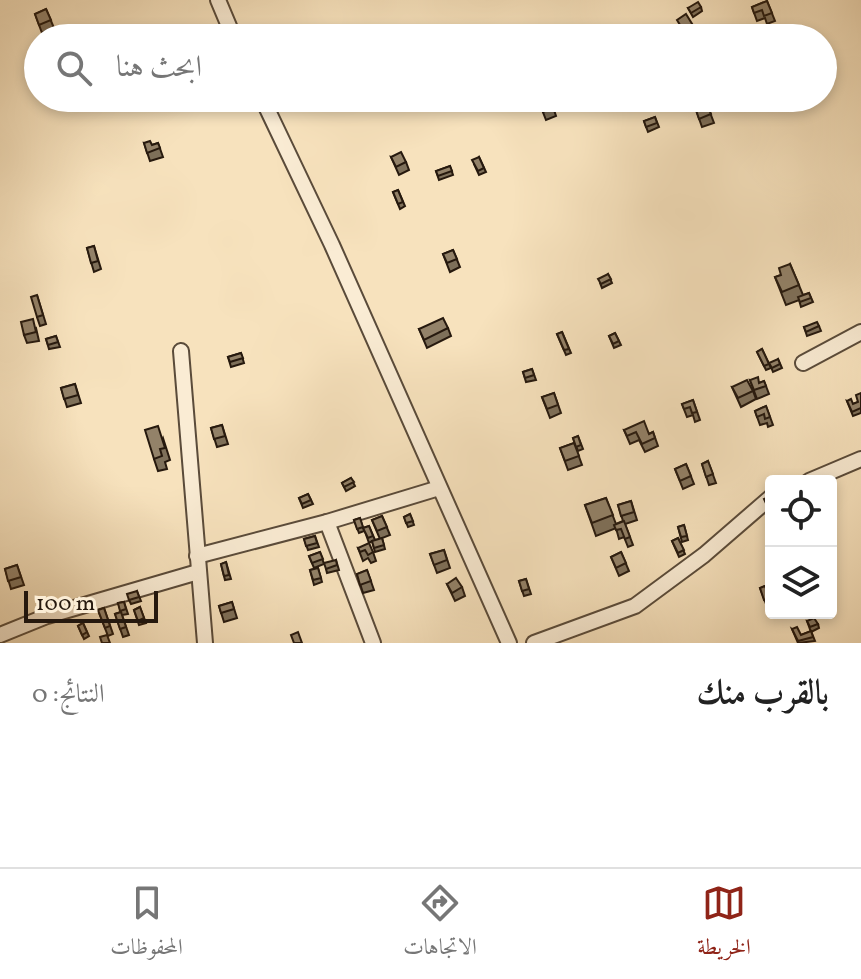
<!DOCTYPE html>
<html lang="ar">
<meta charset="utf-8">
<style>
body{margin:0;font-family:Vollkorn,Amiri,serif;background:#f6f6f6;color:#222;direction:rtl}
.controls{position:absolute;right:24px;bottom:24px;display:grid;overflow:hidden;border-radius:8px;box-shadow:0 4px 12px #0003}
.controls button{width:72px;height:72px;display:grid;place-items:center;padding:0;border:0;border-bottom:2px solid #e0e0e0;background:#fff;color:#222;font:40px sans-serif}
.scale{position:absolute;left:24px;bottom:20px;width:134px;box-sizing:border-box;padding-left:8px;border:4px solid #26190e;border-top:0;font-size:22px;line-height:28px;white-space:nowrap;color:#26190e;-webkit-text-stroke:6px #faecd4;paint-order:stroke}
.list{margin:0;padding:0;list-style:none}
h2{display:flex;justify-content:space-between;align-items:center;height:104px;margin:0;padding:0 32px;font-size:34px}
h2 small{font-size:26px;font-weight:400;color:#767676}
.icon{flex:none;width:44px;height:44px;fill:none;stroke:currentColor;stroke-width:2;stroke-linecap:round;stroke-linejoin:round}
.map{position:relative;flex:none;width:861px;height:643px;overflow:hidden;direction:ltr}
.search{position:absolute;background:#fff;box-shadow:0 4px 12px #0003;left:24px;right:24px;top:24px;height:88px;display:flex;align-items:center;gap:20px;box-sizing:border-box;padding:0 28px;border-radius:44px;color:#767676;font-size:30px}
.sheet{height:224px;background:#fff}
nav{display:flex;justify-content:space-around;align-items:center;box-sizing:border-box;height:112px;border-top:2px solid #e0e0e0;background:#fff;font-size:22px;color:#767676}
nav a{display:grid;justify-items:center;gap:4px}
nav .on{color:#8f2418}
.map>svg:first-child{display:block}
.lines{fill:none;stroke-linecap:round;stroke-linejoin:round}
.minor-casing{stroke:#5a4b3a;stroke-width:18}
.minor{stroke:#faecd4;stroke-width:14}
.wall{fill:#7e705a;stroke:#26190e;stroke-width:2}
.shaded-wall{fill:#675b4a;stroke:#26190e;stroke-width:2}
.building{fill:#938269;stroke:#26190e;stroke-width:2}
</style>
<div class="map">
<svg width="861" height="643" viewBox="0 0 861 643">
<rect width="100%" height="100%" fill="#f7e2bd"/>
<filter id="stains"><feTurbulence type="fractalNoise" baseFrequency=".0025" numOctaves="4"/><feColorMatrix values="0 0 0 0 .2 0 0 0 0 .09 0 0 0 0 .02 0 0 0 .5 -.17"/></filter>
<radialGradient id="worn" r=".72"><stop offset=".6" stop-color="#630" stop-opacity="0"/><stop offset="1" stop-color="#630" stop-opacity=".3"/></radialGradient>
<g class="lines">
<defs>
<g id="minor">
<polyline points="218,0 234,38"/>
<polyline points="262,98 332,245 509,643"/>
<polyline points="181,351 205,643"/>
<polyline points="803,363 861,332"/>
<polyline points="809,481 861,459"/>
<polyline points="327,522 373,643"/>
<polyline points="197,556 327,522 439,488"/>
<polyline points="0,635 47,616 198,572"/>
<polyline points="534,643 635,606 704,555 771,497"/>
</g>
</defs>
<use href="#minor" class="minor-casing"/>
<use href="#minor" class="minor"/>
</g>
<g class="wall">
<polygon points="767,1 775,21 767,24 765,18 757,21 752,7"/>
<polygon points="701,7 702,11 693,17 688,8"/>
<polygon points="46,9 54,28 42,33 35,14"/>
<polygon points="462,98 472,103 473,107 467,110"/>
<polygon points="536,98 550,98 556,116 546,120 539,102"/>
<polygon points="706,102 714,123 702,127 695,107"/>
<polygon points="655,117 659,127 648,132 644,121"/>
<polygon points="144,143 152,145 158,143 163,157 150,161"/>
<polygon points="391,157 406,162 409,170 399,175"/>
<polygon points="479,157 486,172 479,175 474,164"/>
<polygon points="450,166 453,175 439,180 436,171"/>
<polygon points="398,190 405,206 400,209 393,192"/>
<polygon points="94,246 101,269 94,272 87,248"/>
<polygon points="453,250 460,267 450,272 443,254"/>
<polygon points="790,264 803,295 809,293 813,302 801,307 799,300 786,305 775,277 781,275"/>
<polygon points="608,274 612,283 602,288 600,283"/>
<polygon points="37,295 46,324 40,326 37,317"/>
<polygon points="819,326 821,331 807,336 804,327"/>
<polygon points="36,328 39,341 27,343 24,335"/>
<polygon points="448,328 451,336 427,348 419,329"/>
<polygon points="562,332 571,353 566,355 557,334"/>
<polygon points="615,333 621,345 614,348 609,336"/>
<polygon points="56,336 60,347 49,349 46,339"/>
<polygon points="762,349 771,368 766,370 757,352"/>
<polygon points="241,353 244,363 231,367 228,357"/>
<polygon points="778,359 782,368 773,372 771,367"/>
<polygon points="532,369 536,380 526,382 523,372"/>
<polygon points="750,380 759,383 764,381 769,394 757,399"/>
<polygon points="75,384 81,403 67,407 61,388"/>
<polygon points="732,387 753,391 756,399 741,407"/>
<polygon points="554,393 561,413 550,418 542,397"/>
<polygon points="861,393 861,413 853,416 847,401 853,404 858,402"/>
<polygon points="693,400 700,420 695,422 693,415 687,417 682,404"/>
<polygon points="766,406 773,425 768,427 767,423 760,425 755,411"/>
<polygon points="222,425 228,444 217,447 211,428"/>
<polygon points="624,430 649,434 653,432 658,446 645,452 639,440 630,444"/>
<polygon points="578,436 583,449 578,451 573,438"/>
<polygon points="163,438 170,460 165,462 167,469 158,471 154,459"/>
<polygon points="574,443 582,465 568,470 560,448"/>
<polygon points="708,461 716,483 709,485 702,464"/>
<polygon points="686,464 694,484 683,489 675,469"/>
<polygon points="351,478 355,486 346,491 342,483"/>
<polygon points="308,494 313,504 303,508 299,498"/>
<polygon points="606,498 616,524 623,521 618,505 631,501 637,520 625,524 633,545 628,547 624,537 619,539 616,528 596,536 585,505"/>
<polygon points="410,514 414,525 408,527 404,517"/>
<polygon points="382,516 390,535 382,538 385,549 375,552 372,541 369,543 364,529 364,531 359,533 354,520 360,518 363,528 369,526 375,540 380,539 372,520"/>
<polygon points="684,525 688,540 682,542 678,527"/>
<polygon points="315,536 319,547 308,550 304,539"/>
<polygon points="678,538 685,554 679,557 672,541"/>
<polygon points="358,548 373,552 376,561 371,563 368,558 363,561"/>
<polygon points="444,550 450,568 437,573 430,554"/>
<polygon points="320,552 324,564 314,568 309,556"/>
<polygon points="621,552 629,571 619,576 611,557"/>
<polygon points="336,560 339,570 327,573 326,569"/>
<polygon points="226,562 231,579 225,580 221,564"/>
<polygon points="17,565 24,585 11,589 5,569"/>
<polygon points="318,568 322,582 314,585 310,570"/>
<polygon points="367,570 374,590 363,593 357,574"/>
<polygon points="526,579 531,594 524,596 519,581"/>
<polygon points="447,584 462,587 465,596 455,601"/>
<polygon points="765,586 771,602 766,604 760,588"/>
<polygon points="137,591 141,601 131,604 129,600"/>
<polygon points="124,602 128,614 122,615 129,635 123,637 115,614 121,612 118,603"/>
<polygon points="232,602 237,618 224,622 219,606"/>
<polygon points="140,607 146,623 139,625 134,610"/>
<polygon points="104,608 113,634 108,636 98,610"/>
<polygon points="807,621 818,624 819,628 811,632"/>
<polygon points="83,623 89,636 84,639 78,626"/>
<polygon points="792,629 801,635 811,631 815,641 798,643"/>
</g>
<polygon class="shaded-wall" points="694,27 697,36 693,38 687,38 685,33"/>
<g class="building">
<polygon points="767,1 772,13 764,16 762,10 754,13 752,7"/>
<polygon points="698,2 701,7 691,13 688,8"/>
<polygon points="46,9 51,20 39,25 35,14"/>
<polygon points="686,14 694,27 685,33 677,20"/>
<polygon points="520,30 522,35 516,38 512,38 511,35"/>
<polygon points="678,30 682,38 675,38 672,32"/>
<polygon points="462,98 469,98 472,103 466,105"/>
<polygon points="546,98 550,98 553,108 543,112 539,101"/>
<polygon points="706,102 711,114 699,119 695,107"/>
<polygon points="655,117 657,123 646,127 644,121"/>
<polygon points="150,141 152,145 158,143 160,148 147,153 144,143"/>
<polygon points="401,152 406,162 396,167 391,157"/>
<polygon points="479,157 484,168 478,171 472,160"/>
<polygon points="450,166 452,171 438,176 436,171"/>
<polygon points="398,190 403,202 398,204 393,192"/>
<polygon points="94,246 98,261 91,263 87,248"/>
<polygon points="453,250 457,259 447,263 443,254"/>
<polygon points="790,264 799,285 782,292 775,277 781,275 779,268"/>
<polygon points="608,274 611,279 601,284 598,279"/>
<polygon points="809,293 811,298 800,302 798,297"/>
<polygon points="37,295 43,315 37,317 31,297"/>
<polygon points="443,318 448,328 424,340 419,329"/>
<polygon points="33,319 36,332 24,335 21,322"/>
<polygon points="817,322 819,326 806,332 804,327"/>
<polygon points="562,332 569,349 564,350 557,334"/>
<polygon points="615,333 619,341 613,344 609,336"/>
<polygon points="56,336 58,342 48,345 46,339"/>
<polygon points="762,349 769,364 764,366 757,352"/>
<polygon points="241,353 243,358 230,362 228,357"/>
<polygon points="778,359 780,364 772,368 769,363"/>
<polygon points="532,369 534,375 525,378 523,372"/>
<polygon points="758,377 759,383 764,381 766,386 754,390 750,380"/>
<polygon points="747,380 753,391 738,398 732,387"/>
<polygon points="75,384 78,395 64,399 61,388"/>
<polygon points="554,393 558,405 547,409 542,397"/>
<polygon points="861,393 861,408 852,412 847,401 851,399 853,404 858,402 856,395"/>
<polygon points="693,400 697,412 692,413 690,407 684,409 682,404"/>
<polygon points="766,406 770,417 765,419 764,414 757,417 755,411"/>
<polygon points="644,421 649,434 653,432 655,438 642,444 636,432 627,436 624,430"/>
<polygon points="222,425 225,436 214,439 211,428"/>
<polygon points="158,426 165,448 160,449 162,456 154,459 145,430"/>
<polygon points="578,436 581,445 576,447 573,438"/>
<polygon points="574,443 579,456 565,461 560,448"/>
<polygon points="708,461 713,474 706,477 702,464"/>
<polygon points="686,464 691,476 680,481 675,469"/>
<polygon points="351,478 354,482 344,487 342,483"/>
<polygon points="308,494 311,500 302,504 299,498"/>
<polygon points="771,496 771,511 770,512 764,499"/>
<polygon points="606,498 613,515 592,523 585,505"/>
<polygon points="631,501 634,512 621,516 618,505"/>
<polygon points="410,514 413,521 406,523 404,517"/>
<polygon points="382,516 387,527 377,531 372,520"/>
<polygon points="360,518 363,527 357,529 354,520"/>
<polygon points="624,521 630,537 625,539 621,529 616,530 614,525"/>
<polygon points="684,525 687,536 681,537 678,527"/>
<polygon points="369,526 373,536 368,538 363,528"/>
<polygon points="315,536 317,543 306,546 304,539"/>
<polygon points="382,538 384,545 374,548 372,541"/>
<polygon points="678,538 684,550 678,553 672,541"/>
<polygon points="369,543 373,552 368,555 365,550 360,552 358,548"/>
<polygon points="444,550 447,560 434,565 430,554"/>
<polygon points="320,552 323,559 312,563 309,556"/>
<polygon points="621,552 626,563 616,568 611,557"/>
<polygon points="336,560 337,565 326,569 324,563"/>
<polygon points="226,562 229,575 224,576 221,564"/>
<polygon points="17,565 21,577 8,581 5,569"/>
<polygon points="318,568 321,578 313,580 310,570"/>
<polygon points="367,570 371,581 360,585 357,574"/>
<polygon points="456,578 462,587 452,593 447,584"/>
<polygon points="526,579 529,589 522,591 519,581"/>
<polygon points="765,586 770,598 764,600 760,588"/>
<polygon points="137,591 139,597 129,600 127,594"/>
<polygon points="124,602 126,609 120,611 118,603"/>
<polygon points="232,602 234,609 221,613 219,606"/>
<polygon points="140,607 144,618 138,621 134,610"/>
<polygon points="104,608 110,626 105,628 98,610"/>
<polygon points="121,612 126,627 120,629 115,614"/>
<polygon points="814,618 818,624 810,627 807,621"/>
<polygon points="83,623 87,632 82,635 78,626"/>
<polygon points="797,627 801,635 811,631 813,637 798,641 792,629"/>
<polygon points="298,632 302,643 294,643 291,635"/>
<polygon points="107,635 110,643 102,643 100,637"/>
</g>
<rect width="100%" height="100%" filter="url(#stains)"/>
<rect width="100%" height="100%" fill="url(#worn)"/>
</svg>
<div class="controls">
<button><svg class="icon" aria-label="locate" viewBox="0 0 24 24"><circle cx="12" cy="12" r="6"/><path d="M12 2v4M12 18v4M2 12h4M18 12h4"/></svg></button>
<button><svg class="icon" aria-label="layers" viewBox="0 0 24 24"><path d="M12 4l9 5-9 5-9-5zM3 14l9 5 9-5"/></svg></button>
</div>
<div class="scale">100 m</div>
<div class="search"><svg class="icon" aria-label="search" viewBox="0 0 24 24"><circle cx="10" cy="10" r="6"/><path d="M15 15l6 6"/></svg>ابحث هنا</div>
</div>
<section class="sheet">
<h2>بالقرب منك<small>النتائج: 0</small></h2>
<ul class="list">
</ul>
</section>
<nav>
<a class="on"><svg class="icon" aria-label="map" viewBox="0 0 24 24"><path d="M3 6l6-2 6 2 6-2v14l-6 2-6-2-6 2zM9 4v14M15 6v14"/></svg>الخريطة</a>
<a><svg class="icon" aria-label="directions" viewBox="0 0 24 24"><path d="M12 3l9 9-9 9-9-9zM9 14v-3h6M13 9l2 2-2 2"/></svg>الاتجاهات</a>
<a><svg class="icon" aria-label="saved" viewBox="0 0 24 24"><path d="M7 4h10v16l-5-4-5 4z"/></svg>المحفوظات</a>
</nav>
